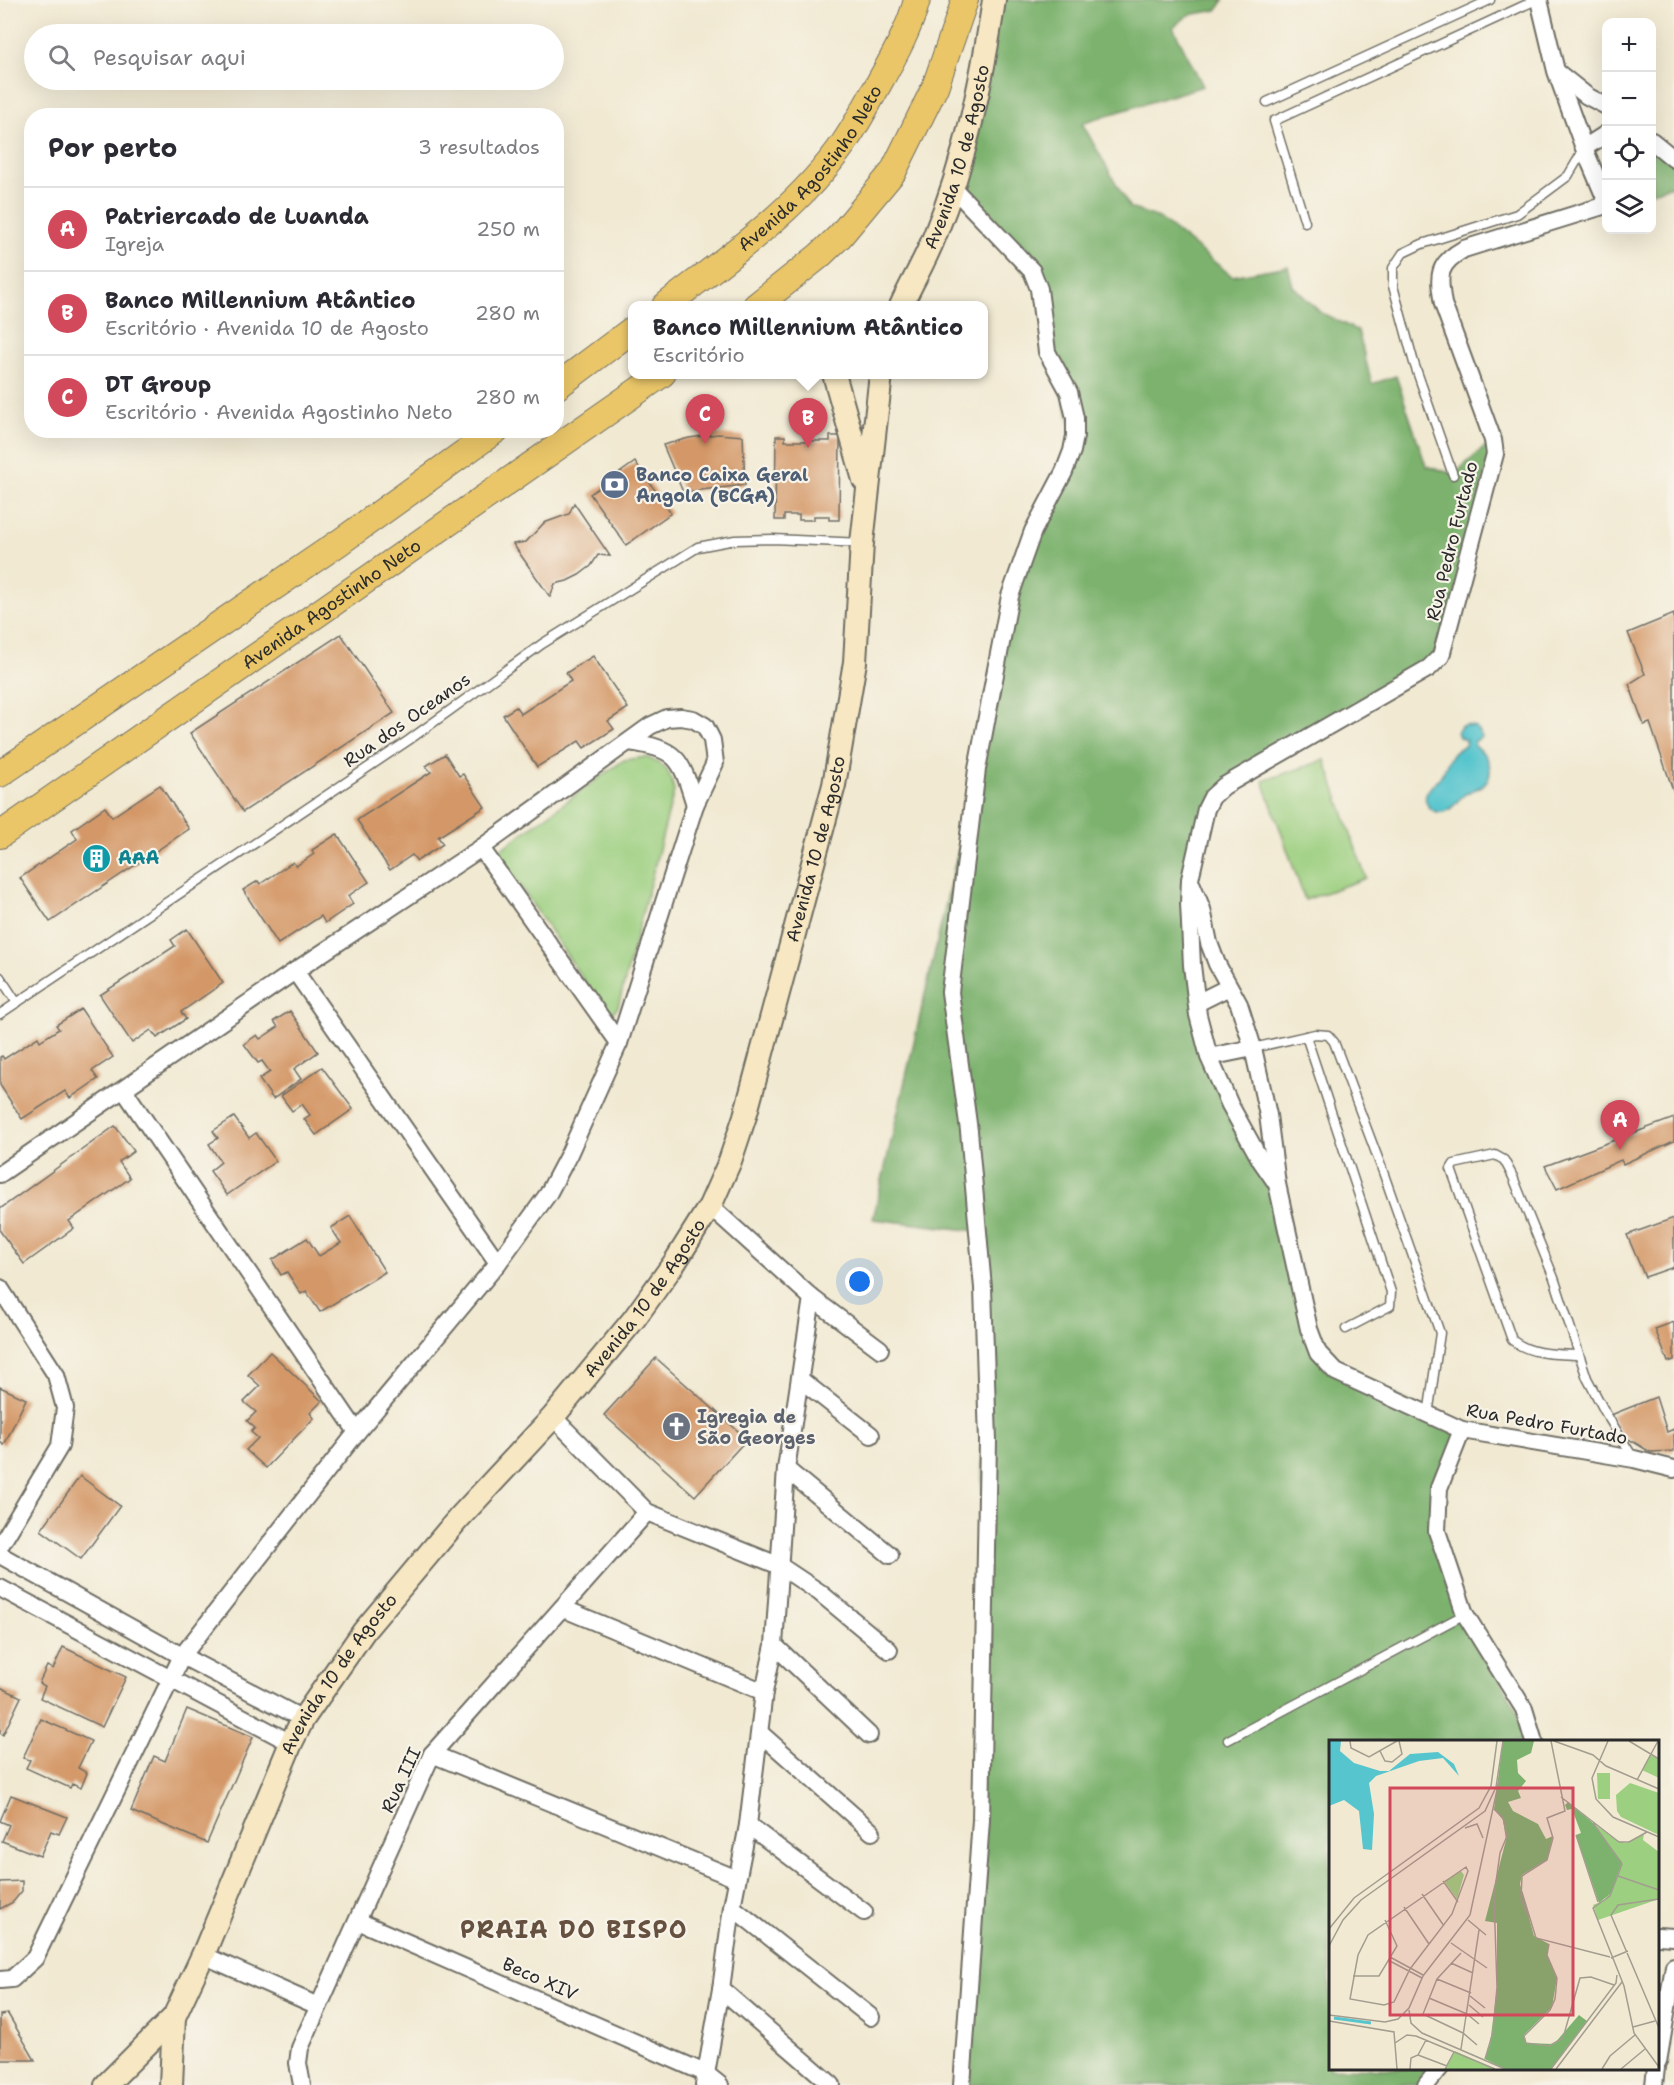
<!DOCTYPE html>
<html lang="pt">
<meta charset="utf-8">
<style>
body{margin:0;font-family:"Shantell Sans",sans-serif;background:#f7f7f7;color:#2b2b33}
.controls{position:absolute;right:18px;top:18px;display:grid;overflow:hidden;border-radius:12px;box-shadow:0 6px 24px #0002}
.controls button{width:54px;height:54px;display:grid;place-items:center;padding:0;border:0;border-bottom:2px solid #e1e1e2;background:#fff;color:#2b2b33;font:30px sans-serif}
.you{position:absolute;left:860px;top:1282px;width:21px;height:21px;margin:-15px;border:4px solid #fff;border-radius:50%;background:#1a73e8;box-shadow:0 0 0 9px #1a73e833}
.badge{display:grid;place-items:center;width:39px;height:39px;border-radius:50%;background:#d1495b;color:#fff;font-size:20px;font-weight:700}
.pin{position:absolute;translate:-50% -50px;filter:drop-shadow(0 2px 3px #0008)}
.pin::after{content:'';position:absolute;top:32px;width:21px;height:18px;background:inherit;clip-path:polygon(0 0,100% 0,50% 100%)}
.popup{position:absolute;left:628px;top:301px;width:360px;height:78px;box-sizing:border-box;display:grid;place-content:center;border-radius:12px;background:#fff;filter:drop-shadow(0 2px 4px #0005);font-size:20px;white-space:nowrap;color:#7c7c81}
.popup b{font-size:22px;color:#2b2b33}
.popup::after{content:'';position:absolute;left:50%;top:100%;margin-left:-12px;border:12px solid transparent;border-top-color:#fff}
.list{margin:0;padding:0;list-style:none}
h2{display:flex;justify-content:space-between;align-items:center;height:78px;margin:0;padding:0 24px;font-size:26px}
h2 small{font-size:20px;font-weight:400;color:#7c7c81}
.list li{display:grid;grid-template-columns:39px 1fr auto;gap:18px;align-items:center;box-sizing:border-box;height:84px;padding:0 24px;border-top:2px solid #e1e1e2}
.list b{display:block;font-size:22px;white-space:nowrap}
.list p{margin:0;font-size:20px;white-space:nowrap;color:#7c7c81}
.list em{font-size:20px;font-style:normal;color:#7c7c81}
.icon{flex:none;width:33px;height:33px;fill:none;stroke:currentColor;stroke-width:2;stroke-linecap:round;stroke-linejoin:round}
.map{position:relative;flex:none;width:1674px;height:2085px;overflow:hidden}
.search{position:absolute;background:#fff;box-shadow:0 6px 24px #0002;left:24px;top:24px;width:540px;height:66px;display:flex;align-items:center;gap:15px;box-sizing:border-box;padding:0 21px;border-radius:33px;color:#7c7c81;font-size:22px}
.panel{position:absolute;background:#fff;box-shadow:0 6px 24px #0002;left:24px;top:108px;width:540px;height:330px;border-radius:24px}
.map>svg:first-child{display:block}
.green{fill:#9ccf80;stroke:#647d56;stroke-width:1.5}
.forest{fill:#7db26e;stroke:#546e4c;stroke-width:1.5}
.water{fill:#57c5cd;stroke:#41787c;stroke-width:1.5}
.building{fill:#d49867}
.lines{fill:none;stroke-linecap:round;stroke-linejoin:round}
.lane-casing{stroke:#706e65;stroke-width:11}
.street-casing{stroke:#706e65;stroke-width:20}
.secondary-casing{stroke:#706e65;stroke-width:26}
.primary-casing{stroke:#706e65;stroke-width:28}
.lane{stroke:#fff;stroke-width:8}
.street{stroke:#fff;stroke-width:16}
.secondary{stroke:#f7e8c3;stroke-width:22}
.primary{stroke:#eac669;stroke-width:26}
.labels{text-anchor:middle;stroke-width:4.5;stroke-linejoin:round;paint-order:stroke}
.street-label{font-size:18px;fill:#2b2b2b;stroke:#f7f3e8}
.service-label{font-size:18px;font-weight:bold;fill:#4e5e75;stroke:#f7f3e8;text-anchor:start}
.culture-label{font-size:18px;font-weight:bold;fill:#0d838f;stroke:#f7f3e8;text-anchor:start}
.worship-label{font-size:18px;font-weight:bold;fill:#5b616d;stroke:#f7f3e8;text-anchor:start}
.district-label{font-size:24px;font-weight:bold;letter-spacing:1.5px;fill:#665140;stroke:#f7f3e8}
.inset-river{fill:none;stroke:#57c5cd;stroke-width:3}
.inset-road{fill:none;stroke:#a29d8f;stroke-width:1.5}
.view{fill:#d1495b;fill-opacity:0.15;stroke:#d1495b;stroke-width:3}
.inset-edge{fill:none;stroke:#2b2b2b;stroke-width:3}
</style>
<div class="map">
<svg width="1674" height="2085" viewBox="0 0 1674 2085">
<rect width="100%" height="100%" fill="#f7f3e8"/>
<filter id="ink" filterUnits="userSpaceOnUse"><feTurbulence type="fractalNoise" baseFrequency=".0167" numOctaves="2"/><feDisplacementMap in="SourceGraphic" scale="12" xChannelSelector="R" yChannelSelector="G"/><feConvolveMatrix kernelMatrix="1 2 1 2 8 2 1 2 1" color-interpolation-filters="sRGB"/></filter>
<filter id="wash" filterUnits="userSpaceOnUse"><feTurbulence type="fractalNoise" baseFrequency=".008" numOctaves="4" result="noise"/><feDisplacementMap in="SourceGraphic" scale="24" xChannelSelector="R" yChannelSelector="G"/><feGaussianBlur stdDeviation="1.35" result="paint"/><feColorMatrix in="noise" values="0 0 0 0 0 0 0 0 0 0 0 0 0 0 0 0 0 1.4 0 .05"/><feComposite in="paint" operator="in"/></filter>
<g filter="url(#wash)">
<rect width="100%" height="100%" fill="#f1e9d2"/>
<g class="green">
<path d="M 646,757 C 666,766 670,769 674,791 L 618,1007 L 613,1012 L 604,1010 L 497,852 L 624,760 Z"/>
<polygon points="1325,760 1366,878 1305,900 1263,781"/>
</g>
<g class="forest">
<polygon points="994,0 1224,0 1217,10 1189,15 1173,27 1203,86 1082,123 1130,208 1159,218 1232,276 1288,266 1293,286 1320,312 1358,331 1372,384 1396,376 1426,466 1454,474 1493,440 1441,656 1212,797 1190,879 1204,1043 1277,1184 1318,1353 1462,1430 1439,1488 1437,1531 1465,1614 1534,1742 1330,1742 1330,2068 1438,2069 1426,2085 962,2085 981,1820 983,1288 977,1231 873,1219 977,769 1010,596 1075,436 1047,352 1039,289 953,188"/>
<polygon points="1652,141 1674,159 1674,193 1671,186 1652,192"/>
</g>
<path class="water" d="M 1466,725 L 1476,727 L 1482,737 L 1475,741 L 1474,746 C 1489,754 1498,775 1480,787 C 1475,790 1469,791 1464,795 C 1457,800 1452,811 1443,812 C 1438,813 1433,811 1430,808 C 1418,795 1433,786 1440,777 C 1449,764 1448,752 1465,746 L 1466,740 L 1459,737 L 1457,732 L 1461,726 Z"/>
<g id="blocks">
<g class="building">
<polygon points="718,434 743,436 745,485 683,492 663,445 689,438"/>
<polygon points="776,436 785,436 785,441 830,441 830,436 840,436 839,520 829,520 829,516 814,516 814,520 799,520 799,515 784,515 784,520 775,520"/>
<polygon points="635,462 671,513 626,545 590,494"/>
<polygon points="574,503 610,556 598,555 591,566 579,575 567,581 555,584 550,597 513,544 526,542 544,523 569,514"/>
<polygon points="1674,614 1674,793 1650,723 1644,725 1629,684 1645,674 1628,633"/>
<polygon points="341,634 394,713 243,812 190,733"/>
<polygon points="593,656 628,708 608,721 614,729 584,748 579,741 537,767 503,715 516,707 521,714 571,681 566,673"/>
<polygon points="445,754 459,776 463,774 485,807 438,837 443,844 417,861 412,855 390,870 357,820 431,772 426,766"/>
<polygon points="160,785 189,829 50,922 20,878 77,839 72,830 105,807 112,817"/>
<polygon points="337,834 369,882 348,896 353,904 325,923 321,916 278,944 243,890 258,881 260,884 293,862 296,866 314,854 312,850"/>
<polygon points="187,929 223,983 181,1012 186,1019 157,1038 151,1030 132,1043 100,995 175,946 171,940"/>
<polygon points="81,1009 113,1057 92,1071 98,1079 70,1098 65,1091 22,1119 0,1085 0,1057 2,1056 4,1059 38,1037 40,1041 59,1029 56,1025"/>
<polygon points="290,1011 318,1052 294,1069 301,1079 273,1099 259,1079 270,1072 262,1061 258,1063 244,1044 257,1035 260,1039 278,1027 274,1021"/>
<polygon points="322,1067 353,1109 316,1135 304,1119 310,1115 302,1104 292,1111 281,1096"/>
<polygon points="234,1117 249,1138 256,1133 276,1161 227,1195 210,1171 221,1162 209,1144 218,1138 213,1131"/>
<polygon points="1674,1118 1674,1141 1623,1164 1621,1160 1557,1189 1545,1166"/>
<polygon points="115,1126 134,1151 119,1162 130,1178 69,1221 74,1228 24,1264 0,1231 0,1209"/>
<polygon points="350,1216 385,1272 320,1312 306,1291 301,1294 287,1272 281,1275 272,1260 307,1238 319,1256 341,1243 331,1228"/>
<polygon points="1674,1218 1674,1267 1645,1277 1627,1235"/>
<polygon points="1674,1322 1674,1360 1668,1362 1655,1329"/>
<polygon points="270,1352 322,1401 310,1413 314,1418 266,1468 246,1450 258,1438 251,1432 255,1428 247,1421 256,1412 244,1402 260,1386 248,1375"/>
<polygon points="656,1358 747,1439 695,1496 604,1415"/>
<polygon points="0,1387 26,1399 4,1445 0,1442"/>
<polygon points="1656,1397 1667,1432 1674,1429 1674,1451 1650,1452 1622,1435 1611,1415"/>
<polygon points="80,1476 120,1506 81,1559 41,1530"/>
<polygon points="63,1647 126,1677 102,1727 40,1698 45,1686 39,1683 47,1666 53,1669"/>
<polygon points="0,1687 21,1697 3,1735 0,1733"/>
<polygon points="187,1709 253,1737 207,1843 131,1811 154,1756 165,1761"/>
<polygon points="41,1719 91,1741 78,1768 87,1773 81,1788 72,1784 70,1788 26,1768 30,1760 23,1758"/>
<polygon points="11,1795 67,1817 59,1834 51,1831 40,1856 2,1841 9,1825 0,1821"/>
<polygon points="22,1881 22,1891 13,1902 0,1909 0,1882"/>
<polygon points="8,2014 35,2060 0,2060 0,2015"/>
</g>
</g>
</g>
<g filter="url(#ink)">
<use href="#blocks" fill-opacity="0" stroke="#706e65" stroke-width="1.5"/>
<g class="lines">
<defs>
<g id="lane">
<polyline points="1267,102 1490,0"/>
<polyline points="1305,222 1274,121 1536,0"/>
<polyline points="1453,475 1414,363 1393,286 1393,268 1403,253 1422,244 1517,214 1568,176 1584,149"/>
<polyline points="0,977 17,1003"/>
<polyline points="0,1014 409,740 542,644 698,547 735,540 773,539 862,543"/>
<polyline points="1306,1036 1391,1292 1390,1306 1346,1329"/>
<polyline points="1253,1048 1315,1034 1328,1035 1334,1042 1382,1169 1440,1333 1428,1415"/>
<path d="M 1579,1355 C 1555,1354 1531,1355 1512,1340 L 1451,1169 L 1454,1164 L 1495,1155 L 1504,1160 L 1513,1177 L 1554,1278 L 1587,1378 L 1605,1412 L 1634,1459"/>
<polyline points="1228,1740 1465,1614"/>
</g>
<g id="street">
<polyline points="1539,0 1556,71 1584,148 1606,200"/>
<polyline points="1557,72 1587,96 1606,106"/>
<polyline points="1652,141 1674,159"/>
<polyline points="1584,148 1606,134"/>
<polyline points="953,188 1032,271 1039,289 1047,352 1069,392 1075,418 1075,436 1072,451 1064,472 1033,531 1010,596 977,769 950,992 969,1131 983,1288 988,1441 981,1820 962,2085"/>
<path d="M 629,742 C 680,749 681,760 695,805"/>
<polyline points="481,848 619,1043"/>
<polyline points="1192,885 1202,909 1209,943 1217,964 1239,1004 1253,1048 1268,1115 1277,1184 1309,1329 1318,1353 1336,1372 1462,1430 1634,1459 1674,1469"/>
<polyline points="295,971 498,1263"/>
<polyline points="1197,1003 1229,987"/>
<polyline points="1209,1057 1253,1048"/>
<polyline points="124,1090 357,1432"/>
<polyline points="0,1174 295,971 481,848 650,726 667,718 681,717 693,719 705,726 712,740 715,763 695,805 619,1043 569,1154 548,1194 498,1263 357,1432 182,1656 35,1958 12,1979 0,1980"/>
<path d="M 1277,1184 L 1261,1161 L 1230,1105 L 1209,1057 L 1198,1015 L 1192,965 L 1189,903 L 1190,879 L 1206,809 L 1212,797 L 1224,786 L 1429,668 L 1441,656 L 1495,454 L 1493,440 L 1443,304 C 1438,275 1437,264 1464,249 L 1606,205"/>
<polyline points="710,1206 812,1298 880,1349"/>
<polyline points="0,1288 56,1375 65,1408 60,1446 0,1546"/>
<polyline points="801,1380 871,1435"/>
<polyline points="553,1417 647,1512 780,1566 819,1592 889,1650"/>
<polyline points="1462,1430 1439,1488 1437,1531 1465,1614 1524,1709 1534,1742"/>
<polyline points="786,1469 890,1555"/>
<polyline points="0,1555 182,1656 303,1719"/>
<polyline points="0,1588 291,1743"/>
<polyline points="562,1608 764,1692"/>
<polyline points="774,1645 869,1735"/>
<polyline points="760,1733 872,1832"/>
<polyline points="432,1754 737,1879"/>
<polyline points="748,1825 864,1912"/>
<polyline points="732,1907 871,2017"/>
<polyline points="358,1921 705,2073 720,2085"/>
<polyline points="1658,1936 1674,1937"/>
<polyline points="203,1955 318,2006"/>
<polyline points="721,1989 832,2085"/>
<polyline points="1658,2062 1674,1966"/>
<polyline points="302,2085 298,2063 300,2048 432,1754 647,1512"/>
<polyline points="704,2085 721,1989 732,1907 748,1825 764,1692 774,1645 786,1469 812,1298"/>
<polyline points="1426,2085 1440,2068"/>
<polyline points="1654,2085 1656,2068"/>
</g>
<g id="secondary">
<path id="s1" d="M 901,306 C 912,282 926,259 935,235 C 966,160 982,80 994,0"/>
<polyline points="834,374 864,480"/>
<path id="s2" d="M 106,2085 L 174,2017 L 203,1955 L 291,1743 L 303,1719 L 364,1631 L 458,1519 L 553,1417 L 634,1319 L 675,1262 L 710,1206 L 730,1161 L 745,1116 L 834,785 L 855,662 L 862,543 L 881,374"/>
<polyline points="171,2085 174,2017"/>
</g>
<g id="primary">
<path id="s3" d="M 665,306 C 729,256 797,210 844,143 C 857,124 868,103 879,83 C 894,56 909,30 917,0"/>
<polyline points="756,306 819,256 840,236 893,172 935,87 965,0"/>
<polyline points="556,387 632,330"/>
<polyline points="0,774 340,542 496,430"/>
<path id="s4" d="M 0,835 L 662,374"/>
</g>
</defs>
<use href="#lane" class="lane-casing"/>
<use href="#street" class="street-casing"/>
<use href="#secondary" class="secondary-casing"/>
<use href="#primary" class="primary-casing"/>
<use href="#lane" class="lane"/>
<use href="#street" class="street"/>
<use href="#secondary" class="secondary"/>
<use href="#primary" class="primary"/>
</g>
</g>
<defs>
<symbol id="bank-disc" viewBox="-11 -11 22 22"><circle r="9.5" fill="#5c6f8a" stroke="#f7f3e8"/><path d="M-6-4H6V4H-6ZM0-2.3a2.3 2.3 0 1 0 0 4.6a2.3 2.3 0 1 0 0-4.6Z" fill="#fff"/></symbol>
<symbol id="building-disc" viewBox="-11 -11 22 22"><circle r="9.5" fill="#0f9aa8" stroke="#f7f3e8"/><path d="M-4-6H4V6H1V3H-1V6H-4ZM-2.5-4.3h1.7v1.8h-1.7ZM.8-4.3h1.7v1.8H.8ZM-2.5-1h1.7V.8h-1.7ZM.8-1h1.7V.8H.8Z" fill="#fff"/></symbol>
<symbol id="church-disc" viewBox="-11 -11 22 22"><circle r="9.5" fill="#6b7280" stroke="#f7f3e8"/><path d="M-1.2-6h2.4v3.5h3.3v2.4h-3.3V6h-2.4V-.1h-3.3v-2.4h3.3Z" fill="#fff"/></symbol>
</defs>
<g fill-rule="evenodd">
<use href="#bank-disc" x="598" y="468" width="33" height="33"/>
<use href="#building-disc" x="80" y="842" width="33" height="33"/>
<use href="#church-disc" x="660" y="1410" width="33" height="33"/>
</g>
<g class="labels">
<g class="street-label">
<text dy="6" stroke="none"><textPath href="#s1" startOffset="160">Avenida 10 de Agosto</textPath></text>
<text dy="6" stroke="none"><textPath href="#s3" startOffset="202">Avenida Agostinho Neto</textPath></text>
<text transform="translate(1452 541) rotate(-76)" y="6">Rua Pedro Furtado</text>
<text dy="6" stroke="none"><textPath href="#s4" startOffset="404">Avenida Agostinho Neto</textPath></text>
<text transform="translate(407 720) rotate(-35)" y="6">Rua dos Oceanos</text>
<text dy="6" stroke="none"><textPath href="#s2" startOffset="1450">Avenida 10 de Agosto</textPath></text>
<text dy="6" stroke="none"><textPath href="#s2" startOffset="964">Avenida 10 de Agosto</textPath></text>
<text transform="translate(1547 1424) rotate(10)" y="6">Rua Pedro Furtado</text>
<text dy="6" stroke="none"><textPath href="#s2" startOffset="478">Avenida 10 de Agosto</textPath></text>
<text transform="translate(401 1780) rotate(-65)" y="6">Rua III</text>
<text transform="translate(540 1979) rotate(24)" y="6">Beco XIV</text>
</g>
<g class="service-label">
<text x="636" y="481">Banco Caixa Geral<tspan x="636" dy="21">Angola (BCGA)</tspan></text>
</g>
<g class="culture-label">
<text x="118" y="864">AAA</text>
</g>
<g class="worship-label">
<text x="697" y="1423">Igregia de<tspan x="697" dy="21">São Georges</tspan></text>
</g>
<g class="district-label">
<text x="574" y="1938">PRAIA DO BISPO</text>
</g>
</g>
<g transform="translate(1329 1740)">
<rect width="330" height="330" fill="#f1e9d2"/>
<path d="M 321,15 L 330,19 L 330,38 L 313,30 ZM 268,33 L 281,33 L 281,59 L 269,59 ZM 301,43 L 330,53 L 330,95 L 292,77 L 288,71 L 287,55 ZM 264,83 L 287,100 L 297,103 L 315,94 L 314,100 L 330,112 L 330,159 L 269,180 L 264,165 L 276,160 L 291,120 ZM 132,131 L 135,135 L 128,159 L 115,141 ZM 126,311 L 166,329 L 116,329 Z" fill="#9ccf80"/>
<path d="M 174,1 L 205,1 L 202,13 L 188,20 L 189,33 L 197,41 L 189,51 L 192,58 L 179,62 L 184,71 L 209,84 L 217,99 L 224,96 L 218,120 L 193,135 L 191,144 L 205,196 L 220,204 L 218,215 L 228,238 L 223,267 L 195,295 L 197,303 L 225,304 L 250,275 L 258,281 L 222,329 L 175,329 L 156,319 L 161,304 L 168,247 L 168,183 L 156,181 L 177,100 L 174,80 L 165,69 ZM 239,62 L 264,83 L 293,122 L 282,153 L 270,163 L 247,95 L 252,93 L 243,69 L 238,70 L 236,65 Z" fill="#7db26e"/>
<path d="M 0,1 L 12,1 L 11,11 L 25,23 L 51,31 L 60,31 L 81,14 L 109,12 L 125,24 L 130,36 L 114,18 L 90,21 L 47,36 L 40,43 L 45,74 L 43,110 L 34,109 L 30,71 L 15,60 L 0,66 Z" fill="#57c5cd"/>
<path class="inset-river" d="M 5,278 L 42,283"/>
<path class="inset-road" d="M 21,1 L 22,8 L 40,17 L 68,1M 225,1 L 264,15 L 277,26 L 330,49M 279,1 L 263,38 L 267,59 L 284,77 L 330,97M 300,1 L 330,19M 51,11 L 56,21 L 63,22 L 73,14 L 70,1M 308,40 L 329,1M 232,57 L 290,102 L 300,102 L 318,92M 264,83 L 293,124 L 281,156 L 264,168 L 295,246 L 305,293 L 330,327M 136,88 L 148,84 L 154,98M 247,95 L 269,162M 137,127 L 139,131 L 123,174 L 81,229 L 65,262 L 55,265 L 21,259 L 29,215 L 39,195 ZM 289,136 L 330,150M 114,141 L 129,162M 192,149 L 207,198 L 281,217M 93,154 L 115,186M 330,159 L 289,165 L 282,175 L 330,288M 75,167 L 100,204M 200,177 L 192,159 L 193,136 L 218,120 L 224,98 L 218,78 L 236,71 L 222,1M 139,180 L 157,195M 0,189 L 25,158 L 150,68 L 162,46 L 168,1M 122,203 L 158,228M 220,204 L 218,215 L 228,238 L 226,259 L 221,270 L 195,296 L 197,303 L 220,306 L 234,298 L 251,238 L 262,237 L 285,245M 0,206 L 14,180 L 32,160 L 156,71 L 167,47 L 174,1M 132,213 L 108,239 L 94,274 L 134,293 L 148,305M 61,217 L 94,235M 282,218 L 299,211M 59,220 L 93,238M 122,223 L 144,233M 24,236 L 50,236 L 68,206 L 56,180M 108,239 L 142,253M 141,256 L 156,268M 100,258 L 138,274 L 150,284M 140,265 L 154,277M 80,270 L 82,283 L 93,293 L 176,329M 0,275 L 56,282 L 69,279 L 80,268 L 94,236 L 141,175 L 171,36M 0,281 L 65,292 L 68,329M 304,287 L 326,281M 66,303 L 78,295 L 87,296 L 166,329M 132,309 L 150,190M 89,315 L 118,326M 156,319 L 164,292 L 168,247 L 165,156 L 171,113 L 178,96 L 174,78 L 165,69M 81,329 L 82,318 L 89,315 L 97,300M 116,329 L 125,312M 222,329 L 287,243 L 288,235M 227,329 L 293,242M 273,329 L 281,316 L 306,295M 292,329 L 316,309"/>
<path class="view" d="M 61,48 L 244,48 L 244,275 L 61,275 Z"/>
<rect width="330" height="330" class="inset-edge"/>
</g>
</svg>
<div class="controls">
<button>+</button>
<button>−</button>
<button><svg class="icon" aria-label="locate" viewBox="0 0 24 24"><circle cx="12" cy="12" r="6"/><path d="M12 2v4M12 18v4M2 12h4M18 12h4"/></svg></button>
<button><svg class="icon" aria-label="layers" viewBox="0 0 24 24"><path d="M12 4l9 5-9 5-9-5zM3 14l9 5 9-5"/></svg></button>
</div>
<div class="you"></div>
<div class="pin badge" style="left:1620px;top:1150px">A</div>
<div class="pin badge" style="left:808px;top:448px">B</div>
<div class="popup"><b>Banco Millennium Atântico</b>Escritório</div>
<div class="pin badge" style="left:705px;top:444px">C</div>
<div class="search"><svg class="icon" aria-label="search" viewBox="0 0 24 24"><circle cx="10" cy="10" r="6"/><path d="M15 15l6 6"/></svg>Pesquisar aqui</div>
<section class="panel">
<h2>Por perto<small>3 resultados</small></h2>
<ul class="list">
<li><span class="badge">A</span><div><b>Patriercado de Luanda</b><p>Igreja</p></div><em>250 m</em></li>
<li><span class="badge">B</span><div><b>Banco Millennium Atântico</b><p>Escritório · Avenida 10 de Agosto</p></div><em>280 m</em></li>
<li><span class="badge">C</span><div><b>DT Group</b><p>Escritório · Avenida Agostinho Neto</p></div><em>280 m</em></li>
</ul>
</section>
</div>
